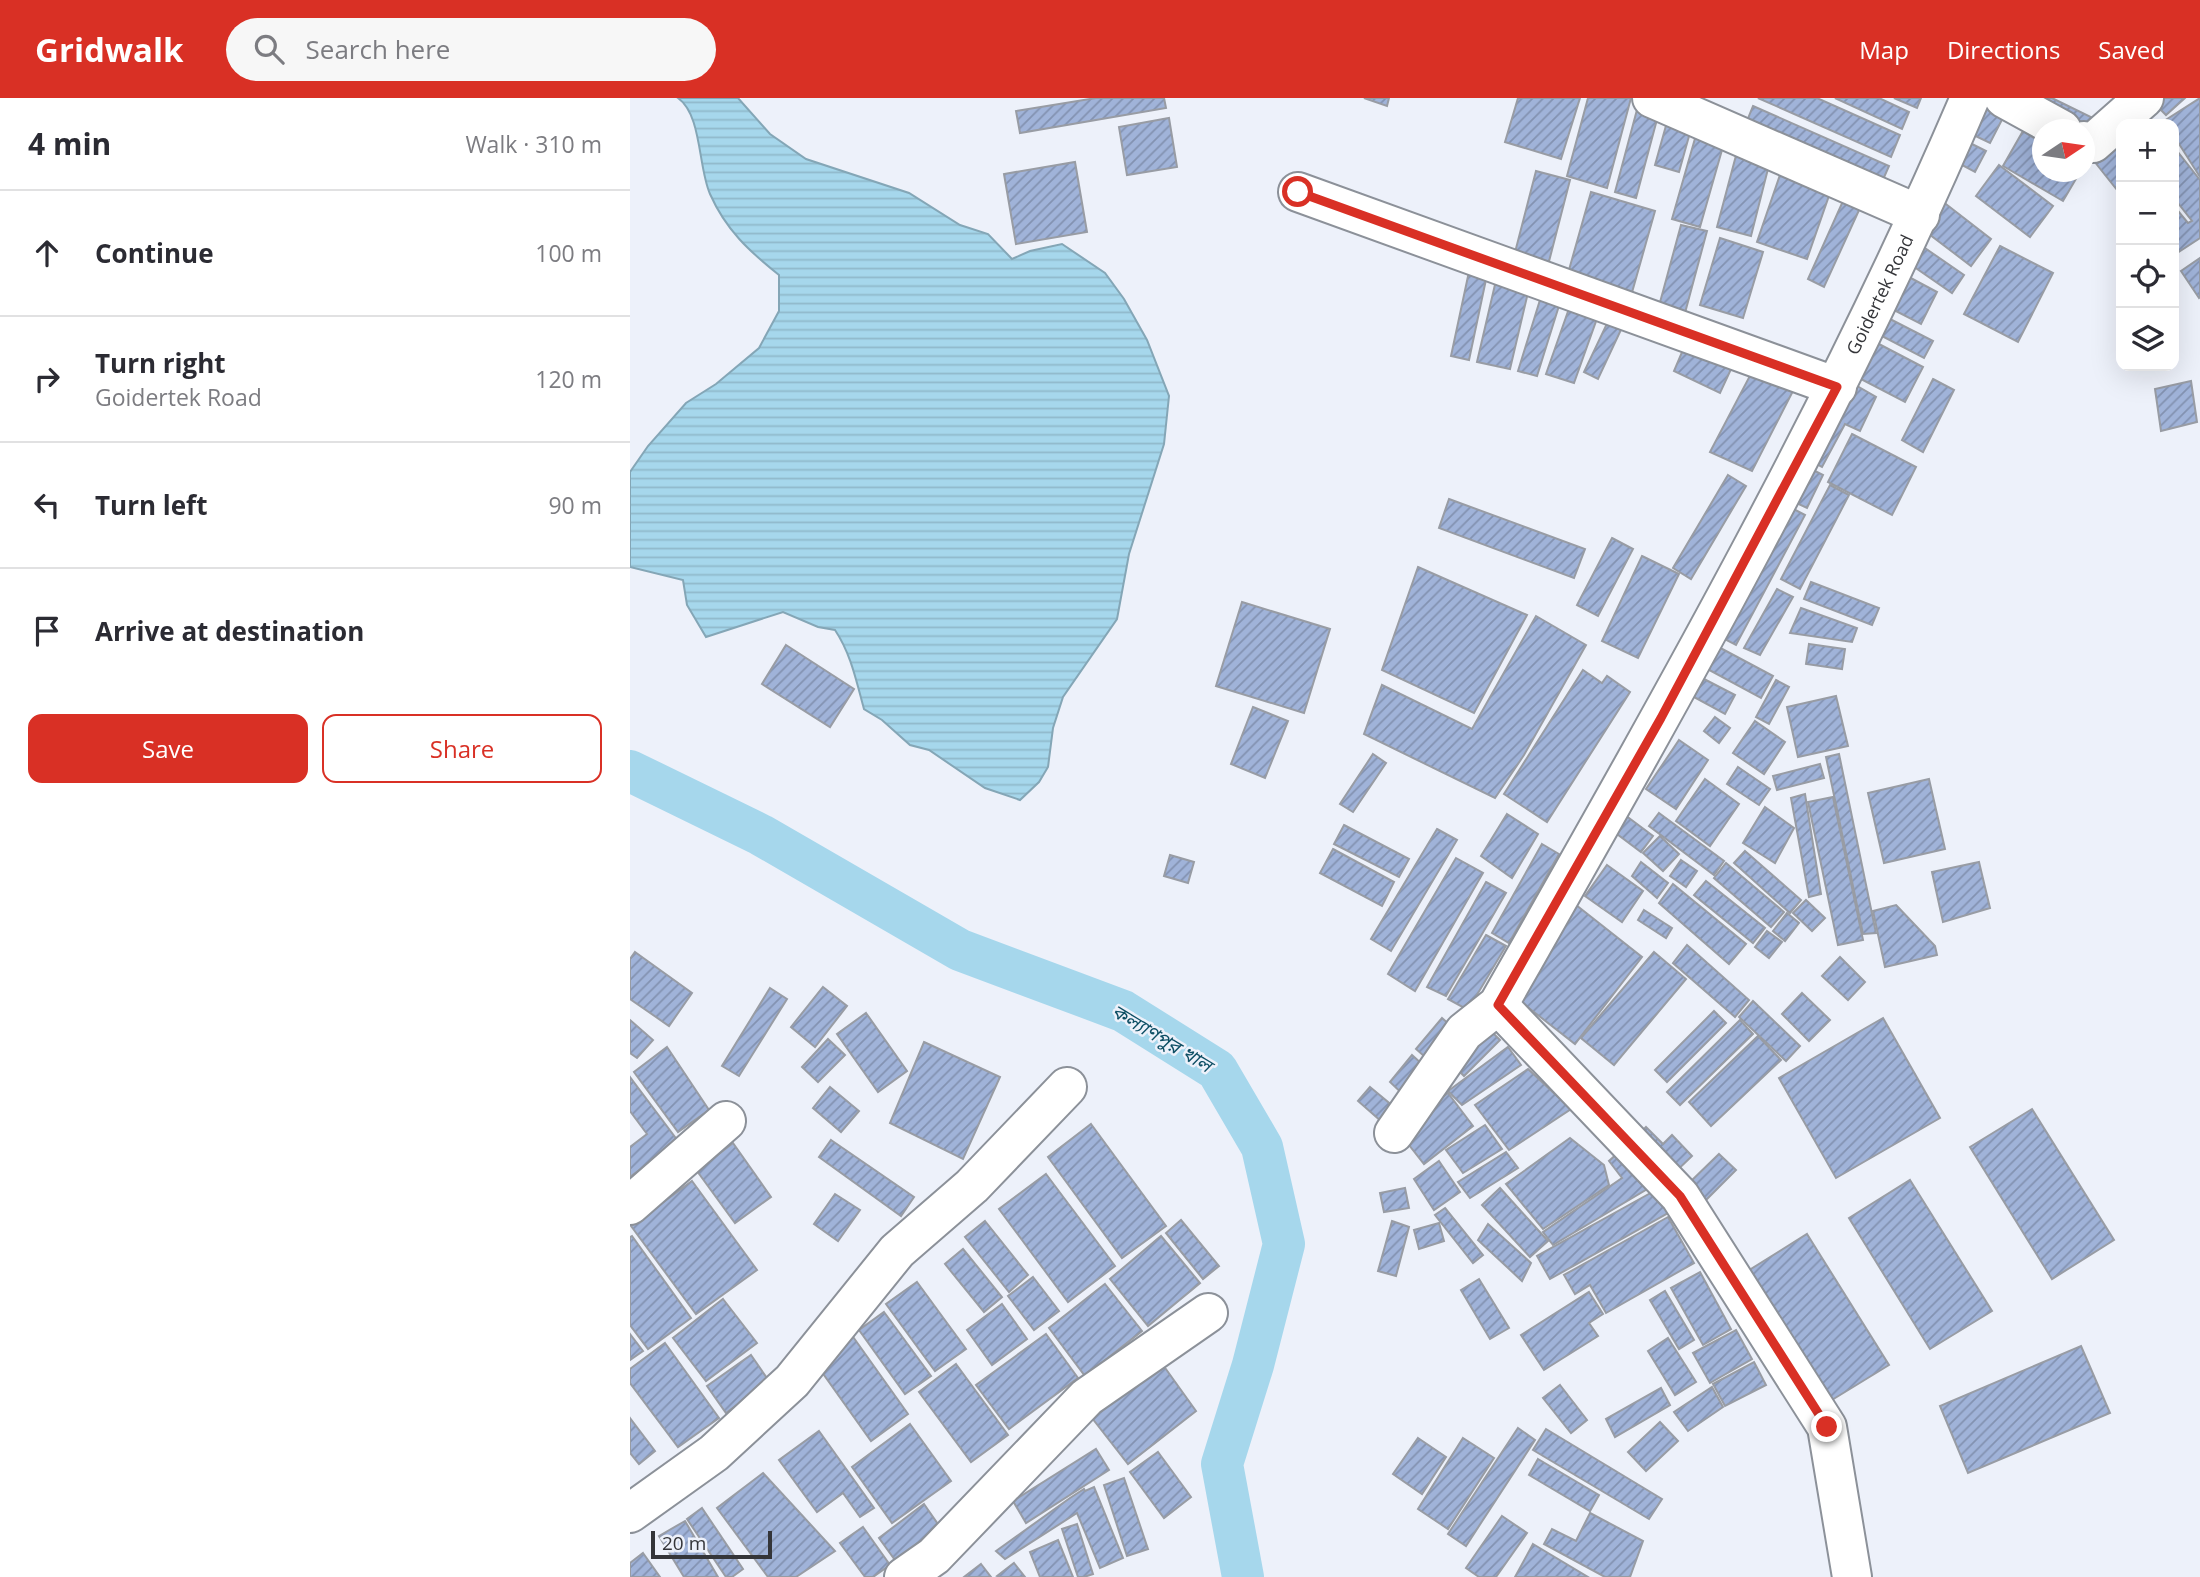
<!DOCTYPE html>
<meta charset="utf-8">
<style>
body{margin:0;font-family:"Open Sans","Noto Sans Bengali",sans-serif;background:#f7f7f7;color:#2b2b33}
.controls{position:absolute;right:21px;top:21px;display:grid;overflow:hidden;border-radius:14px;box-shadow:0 7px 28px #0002}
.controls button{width:63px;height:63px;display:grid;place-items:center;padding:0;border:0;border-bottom:2px solid #e1e1e2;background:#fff;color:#2b2b33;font:35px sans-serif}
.compass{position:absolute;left:1402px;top:21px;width:63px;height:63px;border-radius:50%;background:#fff;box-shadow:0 7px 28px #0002;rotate:77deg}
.scale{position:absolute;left:21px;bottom:18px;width:121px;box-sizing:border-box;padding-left:7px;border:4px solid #343539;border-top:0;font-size:19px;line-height:24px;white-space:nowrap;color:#343539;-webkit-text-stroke:5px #edf1fa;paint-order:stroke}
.stop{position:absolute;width:21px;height:21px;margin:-16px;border:5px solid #d93025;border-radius:50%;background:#fff}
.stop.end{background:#d93025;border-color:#fff;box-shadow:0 2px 7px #0008}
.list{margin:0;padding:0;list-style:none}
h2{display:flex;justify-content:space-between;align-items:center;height:91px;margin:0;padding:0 28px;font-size:30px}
h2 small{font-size:23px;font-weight:400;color:#7c7c81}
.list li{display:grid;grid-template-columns:46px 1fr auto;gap:21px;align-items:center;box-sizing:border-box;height:126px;padding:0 28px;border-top:2px solid #e1e1e2}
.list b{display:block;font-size:26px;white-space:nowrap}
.list p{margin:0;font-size:23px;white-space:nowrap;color:#7c7c81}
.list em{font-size:23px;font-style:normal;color:#7c7c81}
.actions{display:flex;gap:14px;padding:21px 28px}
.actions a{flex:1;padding:16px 0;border:2px solid #d93025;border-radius:14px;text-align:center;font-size:24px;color:#d93025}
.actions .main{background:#d93025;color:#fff}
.icon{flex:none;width:38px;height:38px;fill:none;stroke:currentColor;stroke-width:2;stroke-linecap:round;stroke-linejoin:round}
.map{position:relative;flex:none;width:1570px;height:1479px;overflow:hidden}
header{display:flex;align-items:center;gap:42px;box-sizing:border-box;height:98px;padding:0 35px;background:#d93025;color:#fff}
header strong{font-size:33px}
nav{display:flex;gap:38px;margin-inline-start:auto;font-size:24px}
.search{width:490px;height:63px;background:#f7f7f7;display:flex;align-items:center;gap:18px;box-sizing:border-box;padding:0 24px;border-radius:38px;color:#7c7c81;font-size:26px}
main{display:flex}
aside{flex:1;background:#fff}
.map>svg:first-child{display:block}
.water{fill:url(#water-rules);stroke:#84a6b6;stroke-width:2}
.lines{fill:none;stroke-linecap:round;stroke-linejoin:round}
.canal{stroke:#a6d7ec;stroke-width:42}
.building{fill:url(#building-hatch);stroke:#989ca4;stroke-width:2}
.minor-casing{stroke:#8c9199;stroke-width:42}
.minor{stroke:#fff;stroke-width:38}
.route{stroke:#d93025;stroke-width:9}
.labels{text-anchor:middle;stroke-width:5;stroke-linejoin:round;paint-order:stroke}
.street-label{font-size:18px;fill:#343539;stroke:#edf1fa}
.water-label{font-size:19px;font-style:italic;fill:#0d4e64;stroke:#edf1fa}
</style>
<header>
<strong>Gridwalk</strong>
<div class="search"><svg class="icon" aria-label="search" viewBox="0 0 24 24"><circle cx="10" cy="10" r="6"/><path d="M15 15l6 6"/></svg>Search here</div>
<nav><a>Map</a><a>Directions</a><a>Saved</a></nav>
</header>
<main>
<aside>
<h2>4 min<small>Walk · 310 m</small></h2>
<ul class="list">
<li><svg class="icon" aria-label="ahead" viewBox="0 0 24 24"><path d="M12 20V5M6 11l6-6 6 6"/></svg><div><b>Continue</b></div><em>100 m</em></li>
<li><svg class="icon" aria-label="right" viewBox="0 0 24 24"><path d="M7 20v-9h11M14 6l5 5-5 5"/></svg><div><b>Turn right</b><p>Goidertek Road</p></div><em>120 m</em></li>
<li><svg class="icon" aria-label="left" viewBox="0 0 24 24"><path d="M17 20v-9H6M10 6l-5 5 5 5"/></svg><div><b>Turn left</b></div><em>90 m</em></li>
<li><svg class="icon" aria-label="arrive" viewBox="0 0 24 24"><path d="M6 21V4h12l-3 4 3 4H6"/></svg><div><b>Arrive at destination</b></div></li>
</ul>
<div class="actions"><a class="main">Save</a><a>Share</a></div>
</aside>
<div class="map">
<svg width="1570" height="1479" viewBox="0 0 1570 1479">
<defs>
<pattern id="water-rules" width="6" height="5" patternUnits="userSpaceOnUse" patternTransform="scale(1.75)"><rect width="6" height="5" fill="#a6d7ec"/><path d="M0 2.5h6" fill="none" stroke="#90b9cb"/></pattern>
<pattern id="building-hatch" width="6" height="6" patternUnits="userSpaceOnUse" patternTransform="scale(1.75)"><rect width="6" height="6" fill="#a0b3d9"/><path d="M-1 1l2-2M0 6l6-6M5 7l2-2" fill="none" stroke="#8392b1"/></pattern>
</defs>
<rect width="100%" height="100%" fill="#edf1fa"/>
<path class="water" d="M 48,0 L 108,0 L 140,36 L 176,61 L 279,95 L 330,127 L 358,136 L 382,161 L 400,153 L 432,146 L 475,175 L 494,201 L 517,242 L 539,298 L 534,346 L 499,456 L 487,521 L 433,599 L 423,630 L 418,669 L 409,684 L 390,702 L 355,690 L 299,652 L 280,647 L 252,622 L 234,611 C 226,582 221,556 205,532 L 188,529 L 153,514 L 76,539 L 57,507 L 53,482 L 0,469 L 0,374 L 18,348 L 56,305 L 86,286 L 129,250 L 149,213 L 149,177 C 119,153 96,132 80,96 C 68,69 72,17 48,0 Z"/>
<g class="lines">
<polyline class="canal" points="0,673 131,737 330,852 493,913 587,972 632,1049 654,1146 623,1267 592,1366 613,1479"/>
</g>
<g class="building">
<polygon points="466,0 534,0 536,10 390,35 386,13"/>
<polygon points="734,0 759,0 757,8"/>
<polygon points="888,0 950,0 931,61 875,44"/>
<polygon points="958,0 1001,0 977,90 937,78"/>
<polygon points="1128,0 1187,0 1270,37 1261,59"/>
<polygon points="1205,0 1249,0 1279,14 1272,31"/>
<polygon points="1264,0 1291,0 1287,10"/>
<polygon points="1352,0 1379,8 1360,45 1335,33"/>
<polygon points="1413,0 1422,0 1467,22 1454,37"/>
<polygon points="1519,0 1555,0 1536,17"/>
<polygon points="1570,0 1570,79 1544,38 1544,26 1536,26 1534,23"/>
<polygon points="1008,8 1029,14 1006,100 985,94"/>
<polygon points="1123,8 1259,68 1248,93 1113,33"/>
<polygon points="539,20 547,69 497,77 489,29"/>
<polygon points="1037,24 1061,31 1049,74 1025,67"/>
<polygon points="1068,30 1096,38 1070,129 1042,121"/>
<polygon points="1393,33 1412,45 1412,74 1450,74 1433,103 1373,68"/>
<polygon points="1330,40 1356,53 1345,74 1319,60"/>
<polygon points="1491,44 1491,97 1460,58"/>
<polygon points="1544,49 1570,82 1570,140 1544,157 1544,108 1558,125 1562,123 1544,100"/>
<polygon points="1108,50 1141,59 1121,138 1087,129"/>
<polygon points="445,64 457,134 386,146 374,76"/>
<polygon points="1369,67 1423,108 1400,139 1346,98"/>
<polygon points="1152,71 1202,89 1177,161 1127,144"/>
<polygon points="906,73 940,82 916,175 882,166"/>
<polygon points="961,94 1025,113 999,205 935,186"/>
<polygon points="1213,103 1230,110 1194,189 1178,181"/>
<polygon points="1312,103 1361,141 1341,168 1291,130"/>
<polygon points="1051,127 1077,133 1052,226 1026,219"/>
<polygon points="1090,140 1133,154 1113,220 1070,207"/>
<polygon points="1292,148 1334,177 1322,195 1280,166"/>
<polygon points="1370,148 1423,175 1388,244 1334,216"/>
<polygon points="1570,160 1570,199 1569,200 1551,173"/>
<polygon points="840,169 858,172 839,262 821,258"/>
<polygon points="867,178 900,186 880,271 847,264"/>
<polygon points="1277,178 1307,194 1291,226 1260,210"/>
<polygon points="914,189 933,195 907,278 888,273"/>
<polygon points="942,202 970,212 944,285 916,276"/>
<polygon points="982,215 996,221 968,281 954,274"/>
<polygon points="1258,220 1303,243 1294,260 1250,237"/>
<polygon points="1247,245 1293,269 1275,304 1229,280"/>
<polygon points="1055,247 1102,269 1090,295 1044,273"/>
<polygon points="1124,270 1164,291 1122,373 1080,354"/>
<polygon points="1215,281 1246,299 1230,333 1215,326 1192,369 1175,360"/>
<polygon points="1303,281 1324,292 1293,354 1272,342"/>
<polygon points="1561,283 1567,324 1531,333 1525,291"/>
<polygon points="1222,336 1286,369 1262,417 1198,384"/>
<polygon points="1177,369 1193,377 1177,410 1160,402"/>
<polygon points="1098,377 1116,388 1061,481 1043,470"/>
<polygon points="1200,387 1219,397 1170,491 1151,481"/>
<polygon points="819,401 955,451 944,480 809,430"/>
<polygon points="1156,407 1175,417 1106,547 1085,536"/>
<polygon points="982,440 1003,451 968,518 947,507"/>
<polygon points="1012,458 1049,476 1008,560 972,543"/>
<polygon points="788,469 897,517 844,615 752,572"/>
<polygon points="1181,484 1249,510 1242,527 1174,501"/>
<polygon points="1147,491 1163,499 1130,557 1114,550"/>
<polygon points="612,504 700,531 674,615 586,588"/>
<polygon points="1171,510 1227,530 1222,544 1160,535"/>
<polygon points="906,518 956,547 894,657 865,700 734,636 752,587 842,631"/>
<polygon points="1081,545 1143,578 1131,600 1070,567"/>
<polygon points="1179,546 1215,551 1212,571 1176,566"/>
<polygon points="156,547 224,591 200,629 132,586"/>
<polygon points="953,572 972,585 977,578 1000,594 917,724 874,696"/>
<polygon points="1074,581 1105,597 1095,616 1064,599"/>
<polygon points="1146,582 1159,589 1139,626 1126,619"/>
<polygon points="1206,598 1218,648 1168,659 1157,609"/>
<polygon points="623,609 658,623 635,680 601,666"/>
<polygon points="1085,619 1100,630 1089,645 1074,633"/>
<polygon points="1125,623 1155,644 1134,676 1103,655"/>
<polygon points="1049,642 1078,662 1046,711 1016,691"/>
<polygon points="743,656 756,665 723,714 710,706"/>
<polygon points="1209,656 1246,835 1233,836 1196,659"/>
<polygon points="1190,666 1194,680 1147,692 1143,678"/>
<polygon points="1108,669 1140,691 1129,707 1097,686"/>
<polygon points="1075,681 1109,706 1080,748 1046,723"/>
<polygon points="1299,681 1315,751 1254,765 1238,695"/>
<polygon points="1175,696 1191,796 1179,799 1161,700"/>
<polygon points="1203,699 1233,842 1208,847 1178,704"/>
<polygon points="1135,709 1164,730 1145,765 1113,745"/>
<polygon points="1029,715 1094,763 1084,777 1019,728"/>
<polygon points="877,716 908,736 882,780 851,758"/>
<polygon points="995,717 1023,738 1011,754 983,733"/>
<polygon points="714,727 779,761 769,779 704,746"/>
<polygon points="807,731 827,742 761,853 741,841"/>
<polygon points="1030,738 1049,756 1033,773 1013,755"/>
<polygon points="912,746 929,756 879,845 862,835"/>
<polygon points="703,751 764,784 752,808 690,775"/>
<polygon points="1115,753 1171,802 1160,815 1104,765"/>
<polygon points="540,757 564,764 558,785 534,778"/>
<polygon points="826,760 853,775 785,893 758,876"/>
<polygon points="1051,762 1067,773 1056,789 1040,778"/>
<polygon points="1011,764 1038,785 1027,800 1002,778"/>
<polygon points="1349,764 1360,810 1313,824 1302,774"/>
<polygon points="1096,765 1154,814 1141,829 1084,780"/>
<polygon points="977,767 1013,793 992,824 955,798"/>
<polygon points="1076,783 1135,830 1123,845 1064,797"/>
<polygon points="856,784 876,795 816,898 797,889"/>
<polygon points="1043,786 1116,846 1099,866 1029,805"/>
<polygon points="1176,802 1195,820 1182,833 1163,815"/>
<polygon points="941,803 1012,859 945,946 886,900"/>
<polygon points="1266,807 1305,848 1307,857 1255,869 1243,813"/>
<polygon points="1014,812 1042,830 1036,840 1008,822"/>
<polygon points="1157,815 1169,825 1155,843 1143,833"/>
<polygon points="1137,833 1152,844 1139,860 1125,849"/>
<polygon points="856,837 876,848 838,912 818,901"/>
<polygon points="1057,847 1119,902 1105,919 1043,865"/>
<polygon points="5,854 62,895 39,928 0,901 0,861"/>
<polygon points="1024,854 1056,881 984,967 951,940"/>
<polygon points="1210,859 1235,884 1218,902 1192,878"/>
<polygon points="193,889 217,908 185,949 161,929"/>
<polygon points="140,890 157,901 109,978 92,968"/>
<polygon points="1172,895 1200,922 1179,943 1152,916"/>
<polygon points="1123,903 1170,948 1156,963 1109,919"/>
<polygon points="1084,913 1096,925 1037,984 1025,972"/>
<polygon points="236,915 277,973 248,994 207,936"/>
<polygon points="812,920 829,935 803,966 786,951"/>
<polygon points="1253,920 1310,1020 1206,1080 1149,980"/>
<polygon points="0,922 23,942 7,960 0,955"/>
<polygon points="1110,922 1123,936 1050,1007 1037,994"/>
<polygon points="854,926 870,942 834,978 818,962"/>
<polygon points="1128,938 1151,962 1081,1028 1059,1004"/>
<polygon points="198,941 215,957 188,984 172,969"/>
<polygon points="294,944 370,979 333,1061 260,1025"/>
<polygon points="37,949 79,1012 48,1034 4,974"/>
<polygon points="878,949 891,967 832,1007 818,993"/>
<polygon points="782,957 803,976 780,1003 760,984"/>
<polygon points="898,971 941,1011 879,1052 845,1007"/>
<polygon points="0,979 48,1043 0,1079 0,1049 17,1036 0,1013"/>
<polygon points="200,989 229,1013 211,1034 183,1010"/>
<polygon points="740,989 764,1009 752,1024 728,1003"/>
<polygon points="818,995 843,1028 794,1066 768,1033"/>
<polygon points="1402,1011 1484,1142 1422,1181 1340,1049"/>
<polygon points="461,1026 536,1128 492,1160 418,1059"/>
<polygon points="855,1027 872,1051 833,1075 816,1052"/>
<polygon points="1016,1029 1033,1046 1042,1037 1062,1058 1040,1079 1003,1042"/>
<polygon points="940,1040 974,1067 979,1087 913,1131 876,1086"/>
<polygon points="201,1042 284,1099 271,1118 189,1059"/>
<polygon points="103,1045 141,1099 105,1125 67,1073"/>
<polygon points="876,1054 888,1070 840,1100 828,1084"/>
<polygon points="988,1055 1019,1090 923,1147 913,1134 992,1080 979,1063"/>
<polygon points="1089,1056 1106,1072 1075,1103 1058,1086"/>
<polygon points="809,1063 830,1094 804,1112 784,1081"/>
<polygon points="416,1076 485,1168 438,1204 369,1111"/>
<polygon points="1280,1082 1362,1213 1300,1251 1219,1120"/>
<polygon points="62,1083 127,1172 66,1216 1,1128"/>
<polygon points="1035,1087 1047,1110 920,1181 907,1158"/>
<polygon points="775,1090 779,1110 754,1114 750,1095"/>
<polygon points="870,1090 918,1143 900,1159 852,1107"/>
<polygon points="205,1096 230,1112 208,1143 184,1126"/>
<polygon points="815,1110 853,1157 843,1165 805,1117"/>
<polygon points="1038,1119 1064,1165 976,1215 960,1187 945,1196 934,1177"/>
<polygon points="551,1122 589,1168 573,1181 536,1135"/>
<polygon points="355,1123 398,1177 379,1194 335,1139"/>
<polygon points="762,1123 779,1129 766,1178 748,1173"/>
<polygon points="809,1125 814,1143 789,1151 784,1132"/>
<polygon points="858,1126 901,1165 892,1183 848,1142"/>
<polygon points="1177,1136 1259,1267 1197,1305 1116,1174"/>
<polygon points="2,1138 61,1220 18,1251 0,1227 0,1139"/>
<polygon points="531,1138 570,1185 518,1228 480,1181"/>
<polygon points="333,1151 372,1199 354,1214 315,1166"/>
<polygon points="1070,1174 1101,1231 1073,1247 1041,1190"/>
<polygon points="403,1179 429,1213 404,1232 378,1198"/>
<polygon points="849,1181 879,1230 860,1241 831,1192"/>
<polygon points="287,1184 336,1251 305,1273 256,1206"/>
<polygon points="475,1186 512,1233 455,1278 419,1230"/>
<polygon points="1035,1193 1064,1242 1049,1251 1020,1202"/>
<polygon points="959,1194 973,1216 959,1225 968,1238 914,1272 891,1237"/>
<polygon points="93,1201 127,1245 76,1283 43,1240"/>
<polygon points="372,1206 397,1241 362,1267 337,1232"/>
<polygon points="254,1214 301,1278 275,1296 229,1232"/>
<polygon points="1106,1232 1122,1261 1080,1285 1063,1255"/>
<polygon points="0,1236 13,1253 0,1262"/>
<polygon points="221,1236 278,1316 241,1343 184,1263"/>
<polygon points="416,1236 448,1280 379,1331 346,1287"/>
<polygon points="1038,1240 1066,1284 1045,1297 1018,1253"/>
<polygon points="35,1245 89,1320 48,1349 0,1285 0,1271"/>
<polygon points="1451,1248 1480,1315 1338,1375 1310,1308"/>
<polygon points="121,1257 139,1283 96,1315 77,1288"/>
<polygon points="1124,1264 1136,1287 1095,1308 1083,1286"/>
<polygon points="326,1266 378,1337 341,1364 289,1294"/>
<polygon points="533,1267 566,1313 498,1366 462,1320"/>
<polygon points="930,1287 957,1322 941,1335 913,1300"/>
<polygon points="1082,1289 1093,1309 1058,1333 1044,1314"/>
<polygon points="1031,1290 1040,1307 985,1339 976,1321"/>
<polygon points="0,1320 25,1353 9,1366 0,1355"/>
<polygon points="1030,1324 1048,1343 1016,1373 998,1354"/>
<polygon points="280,1326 321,1383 262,1425 222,1369"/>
<polygon points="888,1330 905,1342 836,1448 818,1436"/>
<polygon points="916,1331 1032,1401 1019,1421 903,1352"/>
<polygon points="189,1333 244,1410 230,1419 213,1395 187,1414 149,1362"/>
<polygon points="788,1340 816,1359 792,1396 763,1376"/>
<polygon points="833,1340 864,1360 818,1431 788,1411"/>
<polygon points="466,1351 479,1372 396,1425 383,1403"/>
<polygon points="528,1354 561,1399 534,1420 500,1374"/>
<polygon points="908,1361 969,1397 960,1413 899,1377"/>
<polygon points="133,1375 205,1453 166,1479 138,1479 87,1410"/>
<polygon points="494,1380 518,1451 497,1458 474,1387"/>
<polygon points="464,1389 493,1460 470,1470 447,1415 375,1461 366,1453 440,1400 454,1391 455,1393"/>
<polygon points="294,1406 310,1429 265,1462 249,1440"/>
<polygon points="72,1410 113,1471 102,1479 96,1479 57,1421"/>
<polygon points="960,1415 1013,1443 1000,1479 975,1479 914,1446 922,1431 946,1443"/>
<polygon points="872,1418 897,1435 866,1479 849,1479 836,1470"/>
<polygon points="55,1423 88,1479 54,1479 29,1438"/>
<polygon points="447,1426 463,1476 454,1479 448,1479 432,1431"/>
<polygon points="233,1429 260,1467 243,1479 235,1479 210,1445"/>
<polygon points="428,1442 443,1479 410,1479 400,1454"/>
<polygon points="903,1446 958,1479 885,1479"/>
<polygon points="13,1455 30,1479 0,1479 0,1465"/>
<polygon points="384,1465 395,1479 369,1479 367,1478"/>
<polygon points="351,1466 361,1479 334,1479"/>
</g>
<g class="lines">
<defs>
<g id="minor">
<polyline points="1022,0 1290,117"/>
<polyline points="1374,0 1432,32"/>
<polyline points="1454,43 1463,45 1514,0"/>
<polyline points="668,94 1207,289"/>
<polyline points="868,907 1050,1098 1197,1329 1222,1479"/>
<path id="s1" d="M 764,1035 L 834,934 L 868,907 C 1036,611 1206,314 1340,0"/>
<polyline points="0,1107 96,1023"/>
<polyline points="0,1415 84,1355 162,1283 267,1153 342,1088 437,989"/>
<polyline points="274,1479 304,1458 457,1299 578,1215"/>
</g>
</defs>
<use href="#minor" class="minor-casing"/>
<use href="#minor" class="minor"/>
</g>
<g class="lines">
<polyline class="route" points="668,94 1207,289 1031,620 868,907 1050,1098 1197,1329"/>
</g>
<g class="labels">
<g class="street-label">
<text dy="6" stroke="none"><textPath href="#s1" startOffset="973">Goidertek Road</textPath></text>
</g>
<g class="water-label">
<text transform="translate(532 940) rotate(31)" y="7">কল্যাণপুর খাল</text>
</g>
</g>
</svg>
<div class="controls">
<button>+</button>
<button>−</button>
<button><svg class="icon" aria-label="locate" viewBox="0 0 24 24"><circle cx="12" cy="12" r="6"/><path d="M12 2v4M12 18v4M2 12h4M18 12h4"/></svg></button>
<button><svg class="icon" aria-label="layers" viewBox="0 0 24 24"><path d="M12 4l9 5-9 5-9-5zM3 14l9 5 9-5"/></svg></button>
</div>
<svg class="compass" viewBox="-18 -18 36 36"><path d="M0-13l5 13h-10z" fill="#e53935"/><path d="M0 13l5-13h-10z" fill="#7c7c81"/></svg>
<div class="scale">20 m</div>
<div class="stop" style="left:668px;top:94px"></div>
<div class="stop end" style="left:1197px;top:1329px"></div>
</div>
</main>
